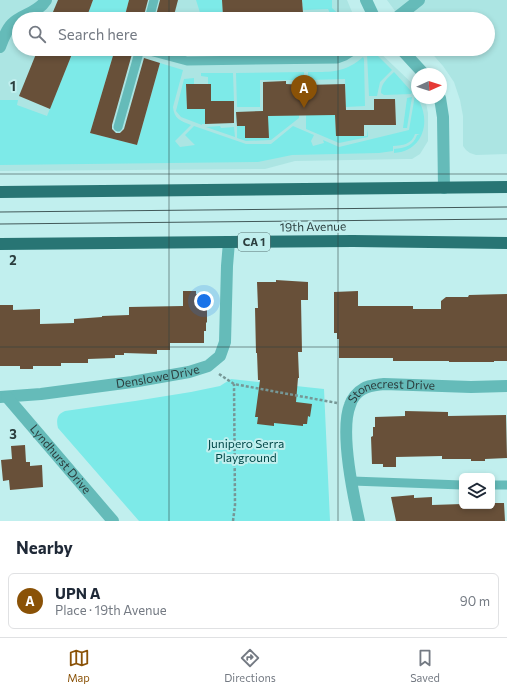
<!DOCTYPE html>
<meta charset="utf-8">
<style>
body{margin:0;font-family:Commissioner,sans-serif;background:#f2f2f3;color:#1f2937}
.controls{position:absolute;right:12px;bottom:12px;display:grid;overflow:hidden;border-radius:6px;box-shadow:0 2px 6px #0003}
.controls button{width:36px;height:36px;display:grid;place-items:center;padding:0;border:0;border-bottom:1px solid #e0e1e3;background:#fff;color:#1f2937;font:20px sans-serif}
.compass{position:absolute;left:411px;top:68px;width:36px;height:36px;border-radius:50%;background:#fff;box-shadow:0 2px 6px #0003;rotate:87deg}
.you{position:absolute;left:204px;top:301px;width:14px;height:14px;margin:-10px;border:3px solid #fff;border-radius:50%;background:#1a73e8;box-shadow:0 0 0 6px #1a73e833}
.badge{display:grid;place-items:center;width:26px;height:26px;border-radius:50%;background:#8a5207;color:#fff;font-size:13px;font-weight:700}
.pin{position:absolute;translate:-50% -33px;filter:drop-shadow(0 1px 2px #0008)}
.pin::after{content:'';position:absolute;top:21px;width:14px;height:12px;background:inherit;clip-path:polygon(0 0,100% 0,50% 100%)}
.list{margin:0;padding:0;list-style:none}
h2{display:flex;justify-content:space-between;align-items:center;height:52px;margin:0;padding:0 16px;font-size:17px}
h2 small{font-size:13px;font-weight:400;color:#747a83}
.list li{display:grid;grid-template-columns:26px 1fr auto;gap:12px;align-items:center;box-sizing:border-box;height:56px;margin:0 8px 8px;padding:0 8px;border:1px solid #e0e1e3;border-radius:6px}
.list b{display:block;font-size:15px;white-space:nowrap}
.list p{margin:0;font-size:13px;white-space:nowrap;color:#747a83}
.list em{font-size:13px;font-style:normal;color:#747a83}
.icon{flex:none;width:22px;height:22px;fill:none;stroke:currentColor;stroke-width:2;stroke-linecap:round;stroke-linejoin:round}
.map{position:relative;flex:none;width:507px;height:521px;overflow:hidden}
.search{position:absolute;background:#fff;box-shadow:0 2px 6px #0003;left:12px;right:12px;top:12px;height:44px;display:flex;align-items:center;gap:10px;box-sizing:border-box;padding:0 14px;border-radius:22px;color:#747a83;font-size:15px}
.sheet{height:116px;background:#fff}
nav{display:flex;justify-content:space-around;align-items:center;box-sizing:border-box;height:56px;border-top:1px solid #e0e1e3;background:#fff;font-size:11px;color:#747a83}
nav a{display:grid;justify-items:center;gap:2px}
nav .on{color:#8a5207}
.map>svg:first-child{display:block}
.built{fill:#ace5e3}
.green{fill:#7deae8}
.building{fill:#685039}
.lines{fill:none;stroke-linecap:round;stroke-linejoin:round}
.path{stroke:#769796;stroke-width:2.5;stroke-dasharray:3 2;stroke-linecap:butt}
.lane{stroke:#65bbb9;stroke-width:9}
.street{stroke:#65bbb9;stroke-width:12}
.highway{stroke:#287574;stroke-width:12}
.tram{stroke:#425959;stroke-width:1}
.grid{fill:none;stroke:#2b3e3e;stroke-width:1;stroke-opacity:0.55}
.labels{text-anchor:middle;stroke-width:4;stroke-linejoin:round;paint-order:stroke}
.shield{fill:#c1efee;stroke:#587373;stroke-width:1}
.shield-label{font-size:11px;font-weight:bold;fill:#2b3e3e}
.street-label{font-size:12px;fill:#2b3e3e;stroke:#c1efee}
.park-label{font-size:12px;fill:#004747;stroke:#c1efee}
.grid-label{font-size:13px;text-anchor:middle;font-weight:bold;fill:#2b3e3e;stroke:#c1efee;stroke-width:4;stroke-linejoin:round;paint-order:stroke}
</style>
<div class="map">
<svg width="507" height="521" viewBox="0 0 507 521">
<rect width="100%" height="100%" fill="#c1efee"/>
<g class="built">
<polygon points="0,0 347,0 355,19 19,19 19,49 376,49 417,88 417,98 425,98 428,113 428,141 420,154 412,159 407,159 295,161 265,169 0,171"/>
<polygon points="387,0 507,0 507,154 476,155 470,153 466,150 463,146 463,116 460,100 454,82 443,66 428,49 488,49 488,19 401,19"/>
</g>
<g class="green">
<polygon points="93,0 129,0 124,19 86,19"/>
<polygon points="196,0 222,0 223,15 204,15 204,19 202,19"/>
<polygon points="302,0 332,0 332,8 344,19 333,19 328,9 303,10"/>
<polygon points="298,13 298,19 267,19 267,14"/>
<path d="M 74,49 L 115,49 L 90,133 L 137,145 L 160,63 L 183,70 L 173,107 C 174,119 181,121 191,125 L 175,141 L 180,147 L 195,145 L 185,135 L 194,126 L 246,144 L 271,144 L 293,126 L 314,135 L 311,141 L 313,146 L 324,143 L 323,140 L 339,147 L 409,130 L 415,95 C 432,116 426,151 394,153 L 394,149 C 405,148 413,146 417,135 L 420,134 L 415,134 C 411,145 403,145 393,146 L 393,151 L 379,153 L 292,155 L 258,162 L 0,165 L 0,100 L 18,100 L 17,105 L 47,116 Z"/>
<path d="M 287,49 L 347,49 C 331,59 310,55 292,55 L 292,53 Z"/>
<polygon points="373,51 392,70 380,82 377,96 369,96 367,53"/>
<path d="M 363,57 L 364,59 L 365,106 L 346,107 L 345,79 L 308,80 L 308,72 C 331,72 345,73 363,57 Z"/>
<polygon points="304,72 304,80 260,80 260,107 237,107 236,73"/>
<path d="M 394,72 L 412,92 L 411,94 L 384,95 L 381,93 C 381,83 387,79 394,72 Z"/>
<polygon points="201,73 233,73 234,101 211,101 211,84 208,84 208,77 201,76"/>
<polygon points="194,78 194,84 186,84 187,108 205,109 205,124 202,124 202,125 181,117 176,111 184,79"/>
<polygon points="412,97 407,128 403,128 407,98"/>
<polygon points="299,115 299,118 271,140 246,141 237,138 237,126 245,126 245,138 268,138 268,116"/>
<polygon points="306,115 335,115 336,136 367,136 368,129 368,137 339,143 306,129"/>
<polygon points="220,126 221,128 234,127 235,137 206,127"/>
<path d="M 231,379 L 324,389 L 330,521 L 139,521 L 58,428 C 56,420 57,414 65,411 L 135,401 L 191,392 L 220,386 Z"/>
</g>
<g class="building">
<polygon points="58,0 93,0 86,19 50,19"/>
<polygon points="129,0 148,0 143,19 124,19"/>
<polygon points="160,0 178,0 173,19 155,19"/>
<polygon points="222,0 302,0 303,13 223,16"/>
<polygon points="38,49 74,49 50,109 19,96"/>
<polygon points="115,49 133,49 131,54 132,54 112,125 112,129 116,133 120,133 124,129 144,58 160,63 137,145 90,133"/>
<polygon points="286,81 286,84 306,85 345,84 346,110 374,110 374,99 395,99 396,125 364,125 364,136 336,136 335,115 268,116 269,138 245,138 245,126 237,126 236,112 263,111 263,82"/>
<polygon points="186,84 211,84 211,101 234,101 234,123 205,124 205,109 187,109"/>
<polygon points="276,280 308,282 308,300 301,300 302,352 298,352 299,378 298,378 296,402 312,404 310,417 308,416 307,424 303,424 303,426 274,423 274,426 257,424 258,417 255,417 260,380 258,380 257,353 256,353 255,308 258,308 257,282 276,282"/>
<polygon points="183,291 196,291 196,294 207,294 207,322 206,323 206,331 204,331 204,343 170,343 170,350 157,350 157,354 124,353 124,355 115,355 115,358 88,359 88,363 61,363 61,366 33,366 33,369 20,369 20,366 0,366 0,305 13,305 13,310 40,309 40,324 74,323 74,319 102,317 102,316 129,315 129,307 183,306"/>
<polygon points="358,291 358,306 413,306 413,309 441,309 441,301 446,297 468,297 469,295 507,294 507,361 494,361 494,362 449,362 449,361 393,361 393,358 339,358 339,339 337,339 337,333 334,333 334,292"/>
<polygon points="405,411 448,412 448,416 506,415 507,458 485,459 485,461 471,461 471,459 442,459 442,456 396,457 396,467 383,467 383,464 372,464 371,437 373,436 373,427 375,427 375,417 405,416"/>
<polygon points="25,445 26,462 30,462 30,466 42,465 43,487 10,490 9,480 3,481 1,460 12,459 11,446"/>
<polygon points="414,495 414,498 432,497 432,505 462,504 462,506 492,506 492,503 504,503 505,521 396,521 391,497"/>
</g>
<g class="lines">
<g class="path">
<polyline points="219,374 234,384 337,403"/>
<polyline points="233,521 235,505 234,384"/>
</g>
<g class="lane">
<polyline points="149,19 154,0"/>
<polyline points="142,49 187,61 337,59 345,56 356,49"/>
<polyline points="118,127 140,49"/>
<polyline points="352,481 462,485"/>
<polyline points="492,485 507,485"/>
</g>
<g class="street">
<polyline points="366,0 375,19"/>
<polyline points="395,19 419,0"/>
<path d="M 0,47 C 3,39 6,30 12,24 C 22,14 38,13 46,0"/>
<polyline points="401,49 424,74"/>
<polyline points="440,98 443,117 444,188"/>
<path id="s1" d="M 0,397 L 41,394 L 132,382 L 189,372 L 208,366 L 220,356 L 225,342 L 227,266 L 229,242"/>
<path id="s2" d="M 7,397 L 113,521"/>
<path id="s3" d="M 359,521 C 353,494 340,430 350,405 C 352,399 357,392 363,389 C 369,385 377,385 384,384 L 471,387 L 507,386"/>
</g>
<g class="highway">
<polyline points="0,192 507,187"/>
<polyline points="0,244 353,241 507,243"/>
</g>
<g class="tram">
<polyline points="0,212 507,207"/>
<polyline points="0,224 507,219"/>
</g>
</g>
<path class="grid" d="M 169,0 L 169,19M 338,0 L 338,19M 169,49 L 169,521M 338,49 L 338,521M 0,174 L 507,174M 0,347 L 507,347"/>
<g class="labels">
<rect class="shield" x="238" y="233" width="32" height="18" rx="3"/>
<g class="shield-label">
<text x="254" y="246">CA 1</text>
</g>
<g class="street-label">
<text transform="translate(313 227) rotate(-1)" y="4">19th Avenue</text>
<text dy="4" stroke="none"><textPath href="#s1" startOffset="159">Denslowe Drive</textPath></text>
<text dy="4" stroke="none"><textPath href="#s3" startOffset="166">Stonecrest Drive</textPath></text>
<text dy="4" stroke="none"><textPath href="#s2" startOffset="82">Lyndhurst Drive</textPath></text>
</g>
<g class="park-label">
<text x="246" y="448">Junipero Serra<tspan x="246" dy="14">Playground</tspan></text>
</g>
</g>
<g class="grid-label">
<text x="13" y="91">1</text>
<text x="13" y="265">2</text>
<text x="13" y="439">3</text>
</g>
</svg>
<div class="controls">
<button><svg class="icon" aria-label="layers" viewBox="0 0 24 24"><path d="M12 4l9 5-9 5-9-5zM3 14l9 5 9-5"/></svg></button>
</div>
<svg class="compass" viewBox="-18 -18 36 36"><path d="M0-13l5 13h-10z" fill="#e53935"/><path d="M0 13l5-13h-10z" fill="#747a83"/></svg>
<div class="you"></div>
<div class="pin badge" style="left:304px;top:108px">A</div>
<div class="search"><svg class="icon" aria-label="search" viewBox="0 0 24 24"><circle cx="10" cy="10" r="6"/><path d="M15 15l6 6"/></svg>Search here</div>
</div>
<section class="sheet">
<h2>Nearby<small></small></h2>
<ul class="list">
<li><span class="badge">A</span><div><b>UPN A</b><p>Place · 19th Avenue</p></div><em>90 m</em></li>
</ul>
</section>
<nav>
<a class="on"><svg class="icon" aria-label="map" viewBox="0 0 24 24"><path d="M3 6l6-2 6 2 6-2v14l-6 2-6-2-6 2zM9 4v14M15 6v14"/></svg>Map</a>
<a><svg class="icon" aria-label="directions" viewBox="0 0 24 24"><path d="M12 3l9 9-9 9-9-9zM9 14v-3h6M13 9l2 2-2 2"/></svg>Directions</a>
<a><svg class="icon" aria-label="saved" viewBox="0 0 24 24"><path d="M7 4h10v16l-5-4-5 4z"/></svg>Saved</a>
</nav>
